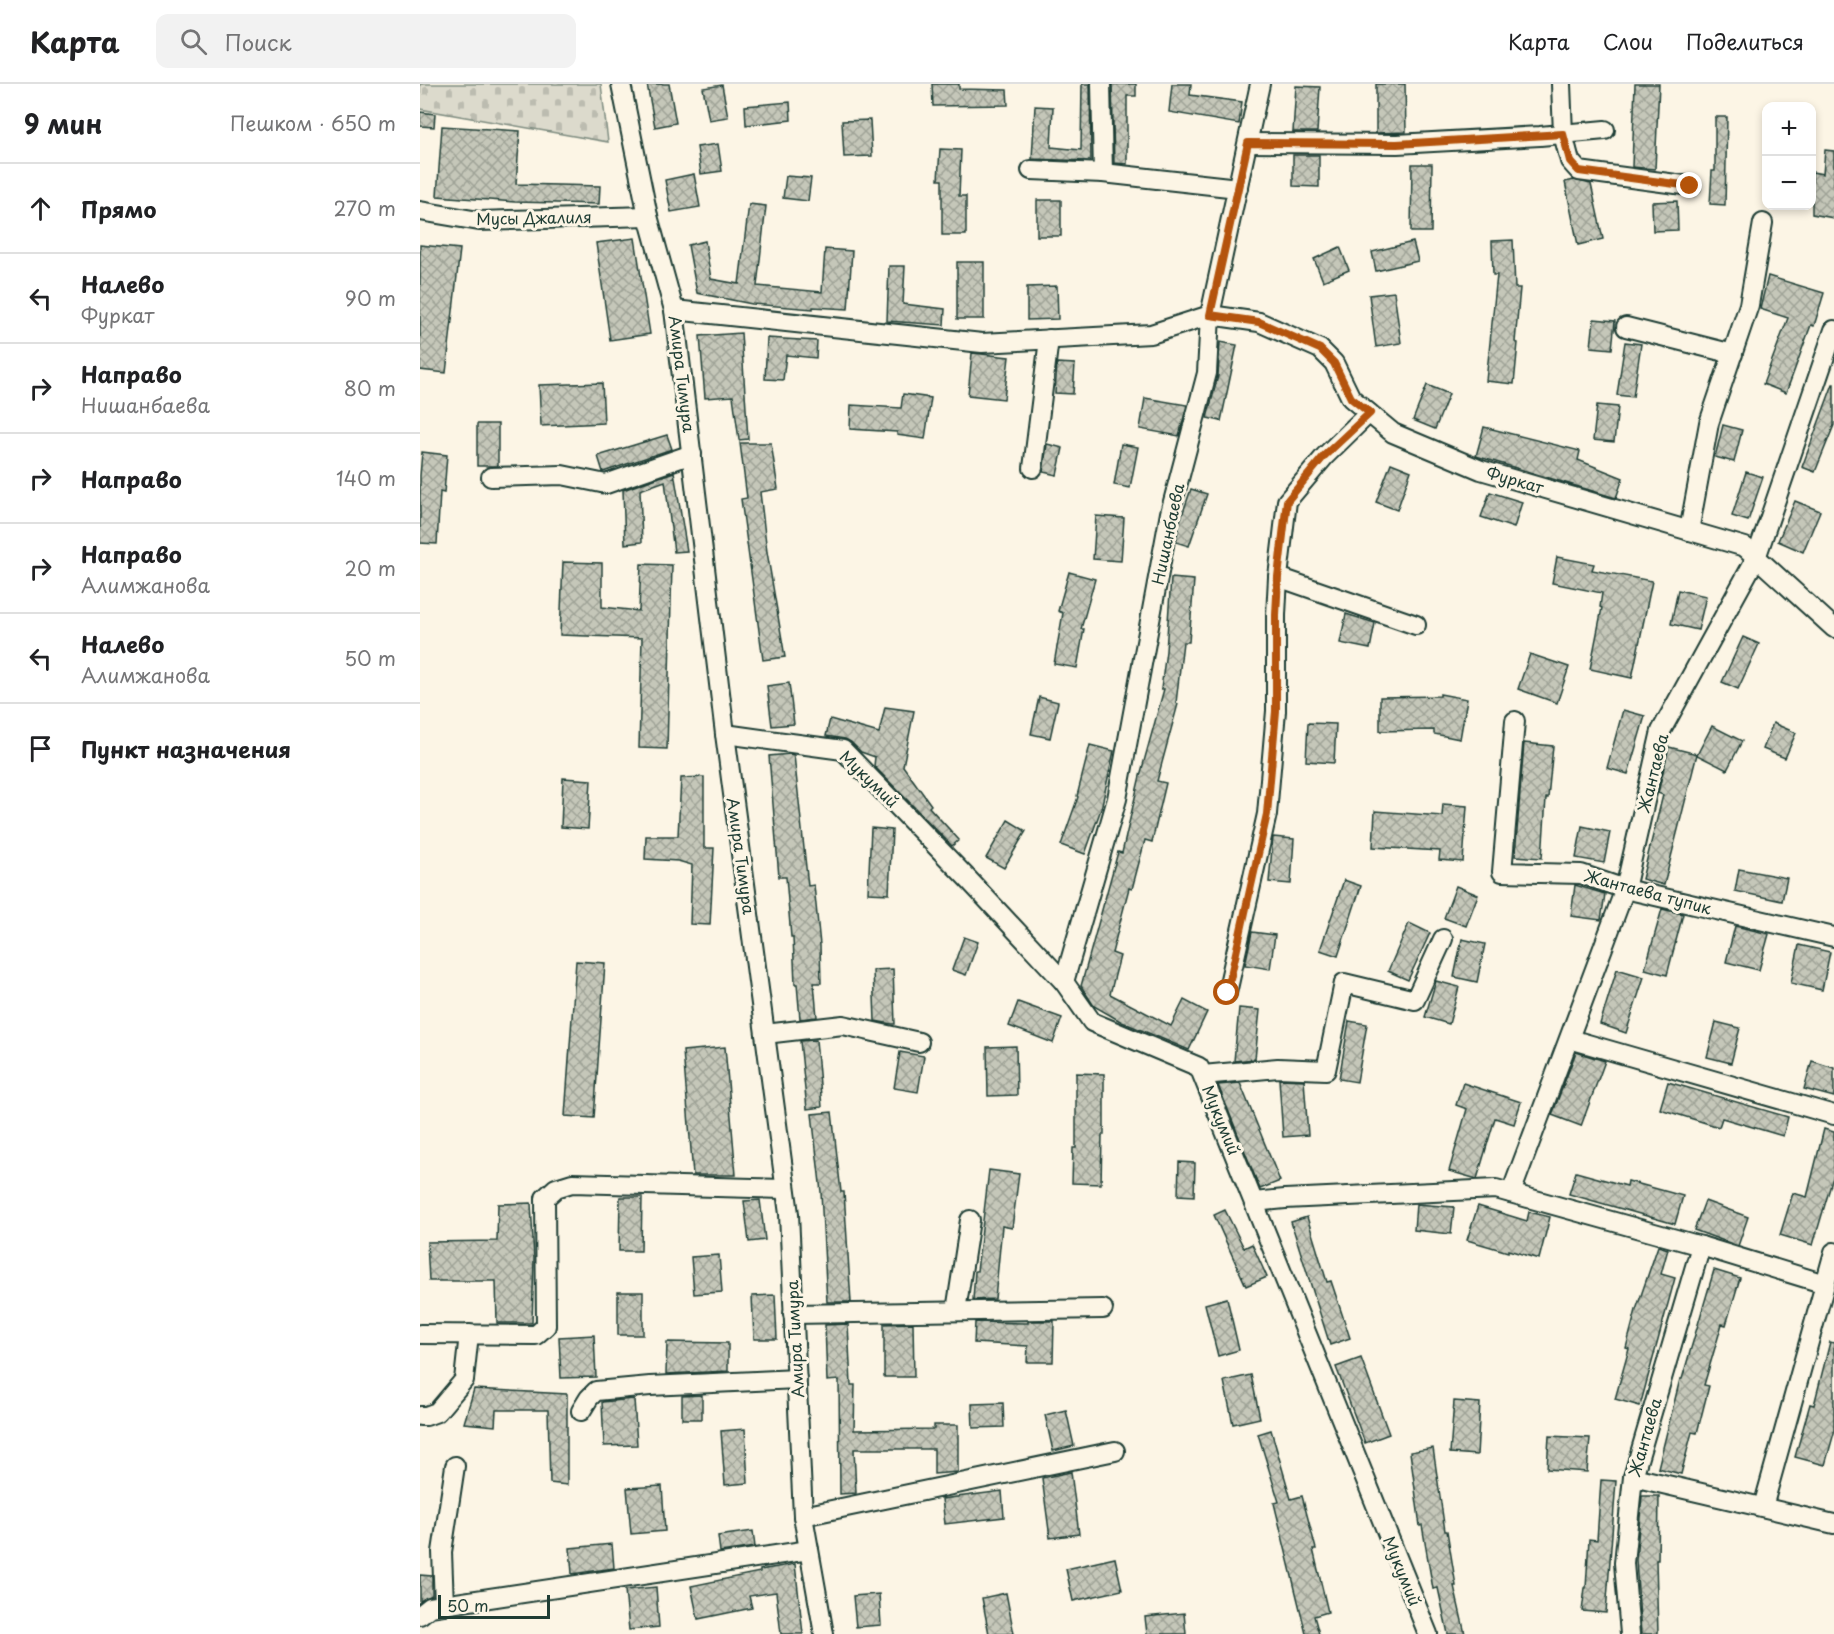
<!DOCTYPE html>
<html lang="ru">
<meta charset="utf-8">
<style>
body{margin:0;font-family:"Playpen Sans",sans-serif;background:#f2f2f2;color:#202124}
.controls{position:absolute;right:18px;top:18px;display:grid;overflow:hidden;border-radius:12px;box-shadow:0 3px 9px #0003}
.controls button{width:54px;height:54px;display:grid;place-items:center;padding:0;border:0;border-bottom:2px solid #e0e0e0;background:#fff;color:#202124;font:30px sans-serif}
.scale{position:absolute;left:18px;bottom:15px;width:112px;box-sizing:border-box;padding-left:6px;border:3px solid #1f3d34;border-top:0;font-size:16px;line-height:21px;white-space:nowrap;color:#1f3d34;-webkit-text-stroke:4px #fcf5e5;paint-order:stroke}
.stop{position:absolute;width:18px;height:18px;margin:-14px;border:4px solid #b45309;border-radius:50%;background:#fff}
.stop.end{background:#b45309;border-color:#fff;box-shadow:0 2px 6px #0008}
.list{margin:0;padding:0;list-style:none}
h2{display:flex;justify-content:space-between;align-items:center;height:78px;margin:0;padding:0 24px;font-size:26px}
h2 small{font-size:20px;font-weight:400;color:#757577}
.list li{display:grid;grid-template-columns:39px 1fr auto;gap:18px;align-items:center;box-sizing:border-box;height:90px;padding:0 24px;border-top:2px solid #e0e0e0}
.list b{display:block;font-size:22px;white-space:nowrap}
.list p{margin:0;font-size:20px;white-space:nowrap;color:#757577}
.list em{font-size:20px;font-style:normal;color:#757577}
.icon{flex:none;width:33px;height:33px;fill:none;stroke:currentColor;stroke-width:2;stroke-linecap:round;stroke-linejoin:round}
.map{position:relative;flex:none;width:1414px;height:1550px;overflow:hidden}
header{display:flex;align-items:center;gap:36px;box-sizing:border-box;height:84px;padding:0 30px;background:#fff;border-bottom:2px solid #e0e0e0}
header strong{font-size:28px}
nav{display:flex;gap:33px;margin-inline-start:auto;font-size:21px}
.search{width:420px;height:54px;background:#f2f2f2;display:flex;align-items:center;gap:15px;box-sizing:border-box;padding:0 21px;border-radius:12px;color:#757577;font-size:22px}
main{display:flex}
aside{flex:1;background:#fff}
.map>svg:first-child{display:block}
.cemetery{fill:url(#cemetery-stones);stroke:#7e8c80;stroke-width:1.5}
.building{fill:url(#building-cross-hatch);stroke:#1f3d34;stroke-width:1.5}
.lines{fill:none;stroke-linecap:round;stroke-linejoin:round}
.minor-casing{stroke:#1f3d34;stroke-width:22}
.minor{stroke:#fcf5e5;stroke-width:18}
.route{stroke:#b45309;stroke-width:8}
.labels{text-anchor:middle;stroke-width:6;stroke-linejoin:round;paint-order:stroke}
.street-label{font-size:16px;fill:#1f3d34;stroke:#fcf5e5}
</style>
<header>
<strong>Карта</strong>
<div class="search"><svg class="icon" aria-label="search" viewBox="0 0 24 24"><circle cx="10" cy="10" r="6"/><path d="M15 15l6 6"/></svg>Поиск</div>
<nav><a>Карта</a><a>Слои</a><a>Поделиться</a></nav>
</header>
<main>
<aside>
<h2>9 мин<small>Пешком · 650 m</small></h2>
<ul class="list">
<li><svg class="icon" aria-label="ahead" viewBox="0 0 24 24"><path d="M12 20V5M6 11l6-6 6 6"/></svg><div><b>Прямо</b></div><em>270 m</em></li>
<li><svg class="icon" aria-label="left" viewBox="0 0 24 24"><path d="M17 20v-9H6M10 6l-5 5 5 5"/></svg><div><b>Налево</b><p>Фуркат</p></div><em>90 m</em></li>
<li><svg class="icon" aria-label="right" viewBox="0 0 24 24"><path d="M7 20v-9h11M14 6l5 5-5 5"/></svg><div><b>Направо</b><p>Нишанбаева</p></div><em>80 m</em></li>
<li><svg class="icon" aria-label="right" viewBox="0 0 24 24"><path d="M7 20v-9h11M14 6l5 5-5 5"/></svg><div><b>Направо</b></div><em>140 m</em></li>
<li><svg class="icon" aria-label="right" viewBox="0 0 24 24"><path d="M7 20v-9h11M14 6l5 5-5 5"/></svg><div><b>Направо</b><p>Алимжанова</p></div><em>20 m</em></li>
<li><svg class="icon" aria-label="left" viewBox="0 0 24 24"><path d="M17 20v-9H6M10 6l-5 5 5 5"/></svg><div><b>Налево</b><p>Алимжанова</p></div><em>50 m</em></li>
<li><svg class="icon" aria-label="arrive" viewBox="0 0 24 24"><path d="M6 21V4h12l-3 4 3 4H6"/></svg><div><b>Пункт назначения</b></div></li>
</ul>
</aside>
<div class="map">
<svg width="1414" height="1550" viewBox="0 0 1414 1550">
<defs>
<pattern id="cemetery-stones" width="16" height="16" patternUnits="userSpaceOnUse" patternTransform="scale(1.5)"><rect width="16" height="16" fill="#dcdacc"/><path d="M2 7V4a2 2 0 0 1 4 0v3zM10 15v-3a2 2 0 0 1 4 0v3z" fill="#bcbcb0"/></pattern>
<pattern id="building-cross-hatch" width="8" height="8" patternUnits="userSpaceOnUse" patternTransform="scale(1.5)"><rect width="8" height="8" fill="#c5c7b9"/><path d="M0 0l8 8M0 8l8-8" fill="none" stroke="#9fa397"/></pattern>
</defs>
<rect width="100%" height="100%" fill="#fcf5e5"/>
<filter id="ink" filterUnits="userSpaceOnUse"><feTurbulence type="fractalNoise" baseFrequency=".0167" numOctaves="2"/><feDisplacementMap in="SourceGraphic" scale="12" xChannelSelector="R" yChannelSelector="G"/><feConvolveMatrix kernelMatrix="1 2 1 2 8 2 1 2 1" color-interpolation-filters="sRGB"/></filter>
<g filter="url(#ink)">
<polygon class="cemetery" points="0,0 181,0 188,58 0,25"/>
<g class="building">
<polygon points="227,0 249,0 256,39 235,43"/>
<polygon points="512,0 539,0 539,5 587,6 588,21 513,22"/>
<polygon points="662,0 670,0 671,77 612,75 615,22 633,23 631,63 661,66"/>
<polygon points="692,0 716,0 716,12 707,12 707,80 694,79"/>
<polygon points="752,0 771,0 770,11 822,18 819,40 749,28"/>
<polygon points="956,0 985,0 986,48 956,49"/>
<polygon points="1215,0 1239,0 1235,85 1212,83"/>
<polygon points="302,1 308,33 289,36 283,4"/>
<polygon points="876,2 900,3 897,48 873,48"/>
<polygon points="370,18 371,36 326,41 325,22"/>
<polygon points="0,28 15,30 14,43 0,42"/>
<polygon points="1295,33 1307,33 1305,121 1290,120 1292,87 1295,87"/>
<polygon points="450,36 452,72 424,73 422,37"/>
<polygon points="22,42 100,47 96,100 180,102 179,120 95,118 17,112"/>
<polygon points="298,60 302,87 281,90 277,63"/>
<polygon points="520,65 541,66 539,112 546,112 546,151 522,151 522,96 518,96"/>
<polygon points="1405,66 1414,67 1414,134 1392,130 1392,88 1403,90"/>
<polygon points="873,71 899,71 899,103 873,102"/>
<polygon points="992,80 1012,80 1011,148 991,148"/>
<polygon points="274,90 280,123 251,128 245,96"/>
<polygon points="366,92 391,94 388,117 363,114"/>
<polygon points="1154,96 1171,100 1183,155 1158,161 1145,98"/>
<rect x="617" y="116" width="24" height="36"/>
<polygon points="1257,117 1258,146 1233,147 1232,118"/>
<polygon points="329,120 346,122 337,202 402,208 405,165 432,167 428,225 393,223 393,225 332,220 277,209 268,161 285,157 291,195 319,200"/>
<polygon points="215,154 230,250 190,256 176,159"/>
<polygon points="1093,156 1095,204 1100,204 1095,258 1098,259 1094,300 1066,297 1077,191 1073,191 1072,157"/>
<polygon points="993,158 998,177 956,187 952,168"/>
<polygon points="0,161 40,165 26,289 0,286"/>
<polygon points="920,163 929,186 903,197 894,175"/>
<rect x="537" y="178" width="27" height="57"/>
<polygon points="469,182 485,182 483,220 525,225 524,241 467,237"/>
<polygon points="1348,192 1404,209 1394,242 1391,241 1366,309 1343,300 1368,234 1340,225"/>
<polygon points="637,202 638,235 607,236 607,203"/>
<polygon points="974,208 981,259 956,263 949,211"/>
<polygon points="1174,235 1195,237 1192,265 1171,263"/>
<polygon points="321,249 328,355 319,356 313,312 285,314 280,252"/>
<polygon points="347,254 397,257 396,274 366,271 363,296 345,295"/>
<polygon points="800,258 817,261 801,337 787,334 798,292"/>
<polygon points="1205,258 1221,260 1213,313 1197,311"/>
<polygon points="552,269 589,273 584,315 548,311"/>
<polygon points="637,279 655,280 653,310 635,309"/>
<polygon points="182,299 184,339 121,342 119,301"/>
<polygon points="1413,300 1414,300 1414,341 1395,388 1382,383"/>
<polygon points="1007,301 1029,310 1015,345 993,336"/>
<polygon points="483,310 511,314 505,355 477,351 477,348 430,345 431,321 481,324"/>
<polygon points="725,314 767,321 759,352 720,345"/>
<polygon points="1177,321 1198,323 1194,358 1173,356"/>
<rect x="57" y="340" width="21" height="42"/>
<polygon points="1303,341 1322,346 1314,378 1295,373"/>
<polygon points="1064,343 1160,367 1158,376 1203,394 1196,414 1056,372"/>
<polygon points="247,351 252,365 183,388 178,372"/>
<polygon points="320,359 351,359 358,405 340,408 347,468 365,573 343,576 321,415 327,414"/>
<polygon points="627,360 643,364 637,391 623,388"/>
<polygon points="701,360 718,363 710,404 694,401"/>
<polygon points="2,368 27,371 24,409 20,408 17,460 0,459 0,392"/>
<polygon points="971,379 991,387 977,426 956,418"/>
<polygon points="254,388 255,393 252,394 255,394 267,467 254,468 245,397 220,406 222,458 205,460 203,406"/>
<polygon points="1326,388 1343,393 1328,437 1312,432"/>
<polygon points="771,405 787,410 769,462 756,458 759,440"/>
<polygon points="1070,408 1102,418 1094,444 1061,433"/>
<polygon points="1375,417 1400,427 1383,468 1358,457"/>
<polygon points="676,432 704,434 701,477 673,475"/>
<polygon points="1137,473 1174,480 1172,486 1232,497 1212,594 1170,585 1182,524 1180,523 1182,509 1132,499"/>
<polygon points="143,478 182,479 182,523 219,527 221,480 252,481 247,665 219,664 222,554 140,551"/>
<polygon points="649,488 675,495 661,545 664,545 657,584 634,580 643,529 638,527"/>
<polygon points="751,494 774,496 769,558 763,558 756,619 758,620 737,697 746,699 732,758 725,756 712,805 709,804 692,869 700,872 690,910 751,942 764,916 787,928 769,966 702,938 674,922 661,902 698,768 702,769 720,692 744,605 741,605 746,567"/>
<polygon points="1258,506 1286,512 1278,546 1251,540"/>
<polygon points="926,530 955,539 950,565 920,559"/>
<polygon points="1323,553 1339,560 1318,605 1302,598"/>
<polygon points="1110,570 1149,583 1137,619 1098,605"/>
<polygon points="369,599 374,640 352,642 347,602"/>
<polygon points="1020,610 1047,615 1040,655 1014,650 1014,646 960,647 960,613 1020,612"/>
<polygon points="619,613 638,618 630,654 611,650"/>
<polygon points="465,623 494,627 483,682 511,721 509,723 539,756 532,762 454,682 455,673 441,668 431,658 425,655 406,652 410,635 459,649"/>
<polygon points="1203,626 1225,632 1208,690 1187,684"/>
<polygon points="888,639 916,640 914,679 886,677"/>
<polygon points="1353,639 1376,649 1365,674 1343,665"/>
<polygon points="1292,642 1322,657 1307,686 1277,671"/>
<polygon points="1104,659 1133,662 1128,714 1126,714 1122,774 1095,772"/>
<polygon points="670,661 694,667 681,725 665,770 641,761 658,713 657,712"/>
<polygon points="1249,663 1277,670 1244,801 1222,795 1243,711 1238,709"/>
<polygon points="370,670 374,671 388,802 394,801 400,861 401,899 394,899 397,933 380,935 377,900 375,900 373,853 371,853 366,793 359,793 349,672"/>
<polygon points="284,693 284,764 294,764 290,841 270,840 272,781 258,777 225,775 226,752 258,752 261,694"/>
<polygon points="143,694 171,696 168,745 141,743"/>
<polygon points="1023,720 1047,722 1043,778 1019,776 1020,767 953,763 955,727 1022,732"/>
<polygon points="588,736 606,747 584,784 566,774"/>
<polygon points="1162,742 1190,748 1184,779 1156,774"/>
<polygon points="451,744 472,746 469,810 448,809"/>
<polygon points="853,753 874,755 871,800 849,798"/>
<polygon points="1319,785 1367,794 1362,817 1315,807"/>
<polygon points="924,796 941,802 918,872 900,866"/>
<polygon points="1155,801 1185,810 1181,836 1151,832"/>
<polygon points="1036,802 1058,811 1046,842 1024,834"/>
<polygon points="1242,825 1263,830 1247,891 1225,885"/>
<polygon points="989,839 1010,849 988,896 968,887"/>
<polygon points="1315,842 1349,850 1339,886 1306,878"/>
<polygon points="832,848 855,851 850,885 825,881"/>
<polygon points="544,853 558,858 546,891 532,886"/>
<polygon points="1042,855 1065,860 1057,898 1034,893"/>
<polygon points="1379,861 1410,868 1402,906 1371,899"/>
<polygon points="156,877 185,879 174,1034 145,1032"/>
<polygon points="473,885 475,940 472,940 455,937 453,886"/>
<polygon points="1197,885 1224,893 1206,949 1180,940"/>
<polygon points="1016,897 1039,903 1029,940 1005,933"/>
<polygon points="598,918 642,934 633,959 589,942"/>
<polygon points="819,924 840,926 835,975 814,977"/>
<polygon points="929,937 947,940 937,998 919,995"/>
<polygon points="1296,938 1320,944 1311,979 1287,973"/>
<polygon points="396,956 402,1023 387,1025 380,957"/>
<polygon points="596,962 597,1011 568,1012 567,963"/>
<polygon points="305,963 316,1091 273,1091 263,967"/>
<polygon points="480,968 504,972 498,1008 474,1004"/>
<polygon points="1156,968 1185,977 1161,1042 1132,1031"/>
<polygon points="1392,977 1414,984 1414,1013 1384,1005"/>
<polygon points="656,989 684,990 684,1051 682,1051 681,1100 652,1099 653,1064 656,1064"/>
<polygon points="859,995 884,996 888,1051 863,1053"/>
<polygon points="1248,998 1368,1033 1363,1052 1302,1034 1299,1043 1240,1025"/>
<polygon points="820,999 860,1097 840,1105 798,1001"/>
<polygon points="1043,999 1101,1018 1094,1040 1075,1034 1057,1095 1029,1087 1047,1025 1036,1021"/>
<polygon points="412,1028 421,1108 424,1108 431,1218 407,1218 401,1108 392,1030"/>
<polygon points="1404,1045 1414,1048 1414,1090 1393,1161 1360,1151 1373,1109 1387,1113"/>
<polygon points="759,1078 775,1079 774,1112 758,1111"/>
<polygon points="569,1086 599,1090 592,1144 582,1142 575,1215 553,1216 555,1187 557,1187"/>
<polygon points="1156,1088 1207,1102 1208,1097 1263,1112 1255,1140 1149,1110"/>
<polygon points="200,1113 222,1113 221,1167 199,1167"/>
<polygon points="340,1116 345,1156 329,1158 324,1117"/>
<polygon points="1285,1117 1328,1133 1318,1162 1274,1146"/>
<polygon points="111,1119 114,1175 112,1239 77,1239 76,1197 9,1197 7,1158 77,1157 78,1120"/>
<polygon points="996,1120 1034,1123 1031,1150 994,1146"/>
<polygon points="1058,1122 1107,1137 1109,1128 1130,1133 1119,1175 1088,1166 1088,1168 1047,1156"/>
<polygon points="805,1126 824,1164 832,1160 847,1193 826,1202 794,1131"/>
<polygon points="887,1133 907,1198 911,1197 930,1254 910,1261 871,1138"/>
<polygon points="1238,1162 1248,1165 1241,1190 1255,1194 1220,1322 1195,1315 1209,1265 1206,1264 1216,1226"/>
<polygon points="299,1171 302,1208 274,1210 271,1173"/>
<polygon points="1294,1186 1320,1194 1306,1241 1302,1240 1284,1301 1289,1302 1277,1349 1272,1348 1261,1390 1238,1384 1260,1295 1262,1295"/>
<rect x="198" y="1208" width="25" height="43"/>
<polygon points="355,1211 357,1255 334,1255 332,1212"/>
<polygon points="807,1214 819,1266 798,1272 785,1220"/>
<polygon points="608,1237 634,1237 633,1278 607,1278 608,1262 554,1259 555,1238 608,1239"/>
<polygon points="493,1239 494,1293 464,1293 464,1240"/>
<polygon points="428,1240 431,1301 435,1301 434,1346 514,1345 514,1341 538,1341 538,1388 514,1390 514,1365 434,1365 436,1409 420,1410 419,1296 407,1297 405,1241"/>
<polygon points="174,1251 176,1293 141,1294 139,1253"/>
<polygon points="247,1258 308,1259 308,1287 246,1290"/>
<polygon points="1410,1258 1414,1259 1414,1349 1405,1381 1375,1373 1390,1320 1394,1321"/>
<polygon points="941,1274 969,1350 945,1359 916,1283"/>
<polygon points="831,1291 840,1334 813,1340 804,1297"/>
<polygon points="54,1305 147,1310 147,1401 130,1399 128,1326 76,1326 75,1342 44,1339"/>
<polygon points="282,1311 282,1335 262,1335 262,1312"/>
<polygon points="214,1315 217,1361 184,1362 182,1318"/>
<polygon points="1034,1317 1060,1319 1057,1371 1030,1369"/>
<polygon points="583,1319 584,1343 553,1344 552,1320"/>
<polygon points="646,1326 654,1362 633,1367 625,1331"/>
<polygon points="325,1345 328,1399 305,1401 301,1347"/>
<polygon points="851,1346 871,1415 882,1412 896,1465 893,1465 908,1528 894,1532 899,1550 886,1550 854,1419 859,1418 838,1350"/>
<polygon points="1129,1352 1170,1354 1167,1388 1127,1385"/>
<polygon points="1013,1364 1025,1447 1027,1447 1036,1502 1034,1502 1045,1550 1028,1550 1018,1504 1013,1505 1002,1441 1000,1442 990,1368"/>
<polygon points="651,1388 659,1450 630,1454 622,1394"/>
<polygon points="1181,1396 1196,1397 1186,1529 1162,1527 1165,1504 1166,1504 1169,1455 1177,1456"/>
<polygon points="242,1402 245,1447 211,1450 207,1404"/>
<polygon points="582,1407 584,1433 525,1440 522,1415"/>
<polygon points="1222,1412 1239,1412 1238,1476 1236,1476 1238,1550 1221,1550 1216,1476"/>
<polygon points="333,1447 335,1463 300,1468 298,1452"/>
<polygon points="192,1460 194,1484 152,1490 150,1464"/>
<polygon points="695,1474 702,1506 653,1517 646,1485"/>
<polygon points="375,1480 383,1550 361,1550 356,1508 329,1512 332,1524 278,1535 271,1502 340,1488 340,1486"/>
<polygon points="0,1491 12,1492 12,1511 0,1517"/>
<polygon points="236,1503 239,1543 209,1546 205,1506"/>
<polygon points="586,1509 594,1550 569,1550 562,1514"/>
<polygon points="459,1510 461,1541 436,1543 433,1512"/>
<polygon points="764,1529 766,1550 727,1550 725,1533"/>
</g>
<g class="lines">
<defs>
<g id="minor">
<polyline points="201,0 228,132 254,226 305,650 369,1130 383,1432 404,1550"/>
<polyline points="681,0 683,89"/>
<polyline points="1141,0 1143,50 1150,77 1159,87 1271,102"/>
<polyline points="828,59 977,60 1120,52 1185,46"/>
<polyline points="611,86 683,89 818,104"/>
<polyline points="0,127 59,137 228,132"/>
<polyline points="254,226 562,259 731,250 790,231 839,238 900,265 914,279 931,314 973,349 1061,386 1325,463 1414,544"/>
<polyline points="1206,243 1313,270"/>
<polyline points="949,329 905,372 867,417 858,493 996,541"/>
<polyline points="613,384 629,255"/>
<polyline points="71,393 142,391 186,400 272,370"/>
<polyline points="1269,447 1289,339 1329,221 1343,139"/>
<polyline points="1095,637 1082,788 1161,790 1205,805 1414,853"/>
<polyline points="305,650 423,666 548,795 644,898 672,938 779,983 1008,1550"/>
<polyline points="644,898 697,715 750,429 787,289 790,231 840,0"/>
<polyline points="807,909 847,730 856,627 856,531 858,493"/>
<polyline points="345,950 423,941 499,958"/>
<polyline points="1150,955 1414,1031"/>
<polyline points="783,991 858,984 906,986 924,899 995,916 1023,855"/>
<polyline points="1091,1109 1205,805 1241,647 1336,474 1414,246"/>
<polyline points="834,1118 865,1115 1076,1105 1281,1162 1405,1200"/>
<polyline points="536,1227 550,1136"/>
<polyline points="373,1230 683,1225"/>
<polyline points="0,1250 116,1251 126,1242 125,1114 136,1104 152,1099 365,1105"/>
<polyline points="161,1327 169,1314 176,1307 230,1302 377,1295"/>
<polyline points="0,1332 6,1332 17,1328 44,1296 49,1250"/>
<polyline points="1213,1393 1414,1440"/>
<polyline points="1343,1423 1414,1168"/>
<polyline points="383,1432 695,1367"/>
<polyline points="24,1521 22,1468 35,1382"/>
<polyline points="0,1531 10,1523 389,1466"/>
<polyline points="1210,1550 1204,1479 1213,1393 1281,1162"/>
</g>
</defs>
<use href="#minor" class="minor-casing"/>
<use href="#minor" class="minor"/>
</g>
</g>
<g class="lines" filter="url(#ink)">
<polyline class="route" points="807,909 847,730 856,627 856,531 858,493 867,417 904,372 950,329 931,314 914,279 900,265 839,238 790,231 828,59 977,60 1143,50 1150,77 1159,87 1270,102"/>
</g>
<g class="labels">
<g class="street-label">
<text transform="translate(114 134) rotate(-1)" y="6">Мусы Джалиля</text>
<text transform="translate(262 290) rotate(83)" y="6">Амира Тимура</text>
<text transform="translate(1095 396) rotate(16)" y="6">Фуркат</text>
<text transform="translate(748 450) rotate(-78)" y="6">Нишанбаева</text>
<text transform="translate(1233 689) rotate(-76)" y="6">Жантаева</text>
<text transform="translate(449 695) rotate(44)" y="6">Мукумий</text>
<text transform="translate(321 772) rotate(82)" y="6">Амира Тимура</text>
<text transform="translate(1228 808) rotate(15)" y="6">Жантаева тупик</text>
<text transform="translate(801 1036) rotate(68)" y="6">Мукумий</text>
<text transform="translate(375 1255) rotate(-93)" y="6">Амира Тимура</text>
<text transform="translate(1225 1353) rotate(-74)" y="6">Жантаева</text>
<text transform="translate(982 1487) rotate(68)" y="6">Мукумий</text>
</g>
</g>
</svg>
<div class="controls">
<button>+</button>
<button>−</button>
</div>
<div class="scale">50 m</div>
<div class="stop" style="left:807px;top:909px"></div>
<div class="stop end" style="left:1270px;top:102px"></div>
</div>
</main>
